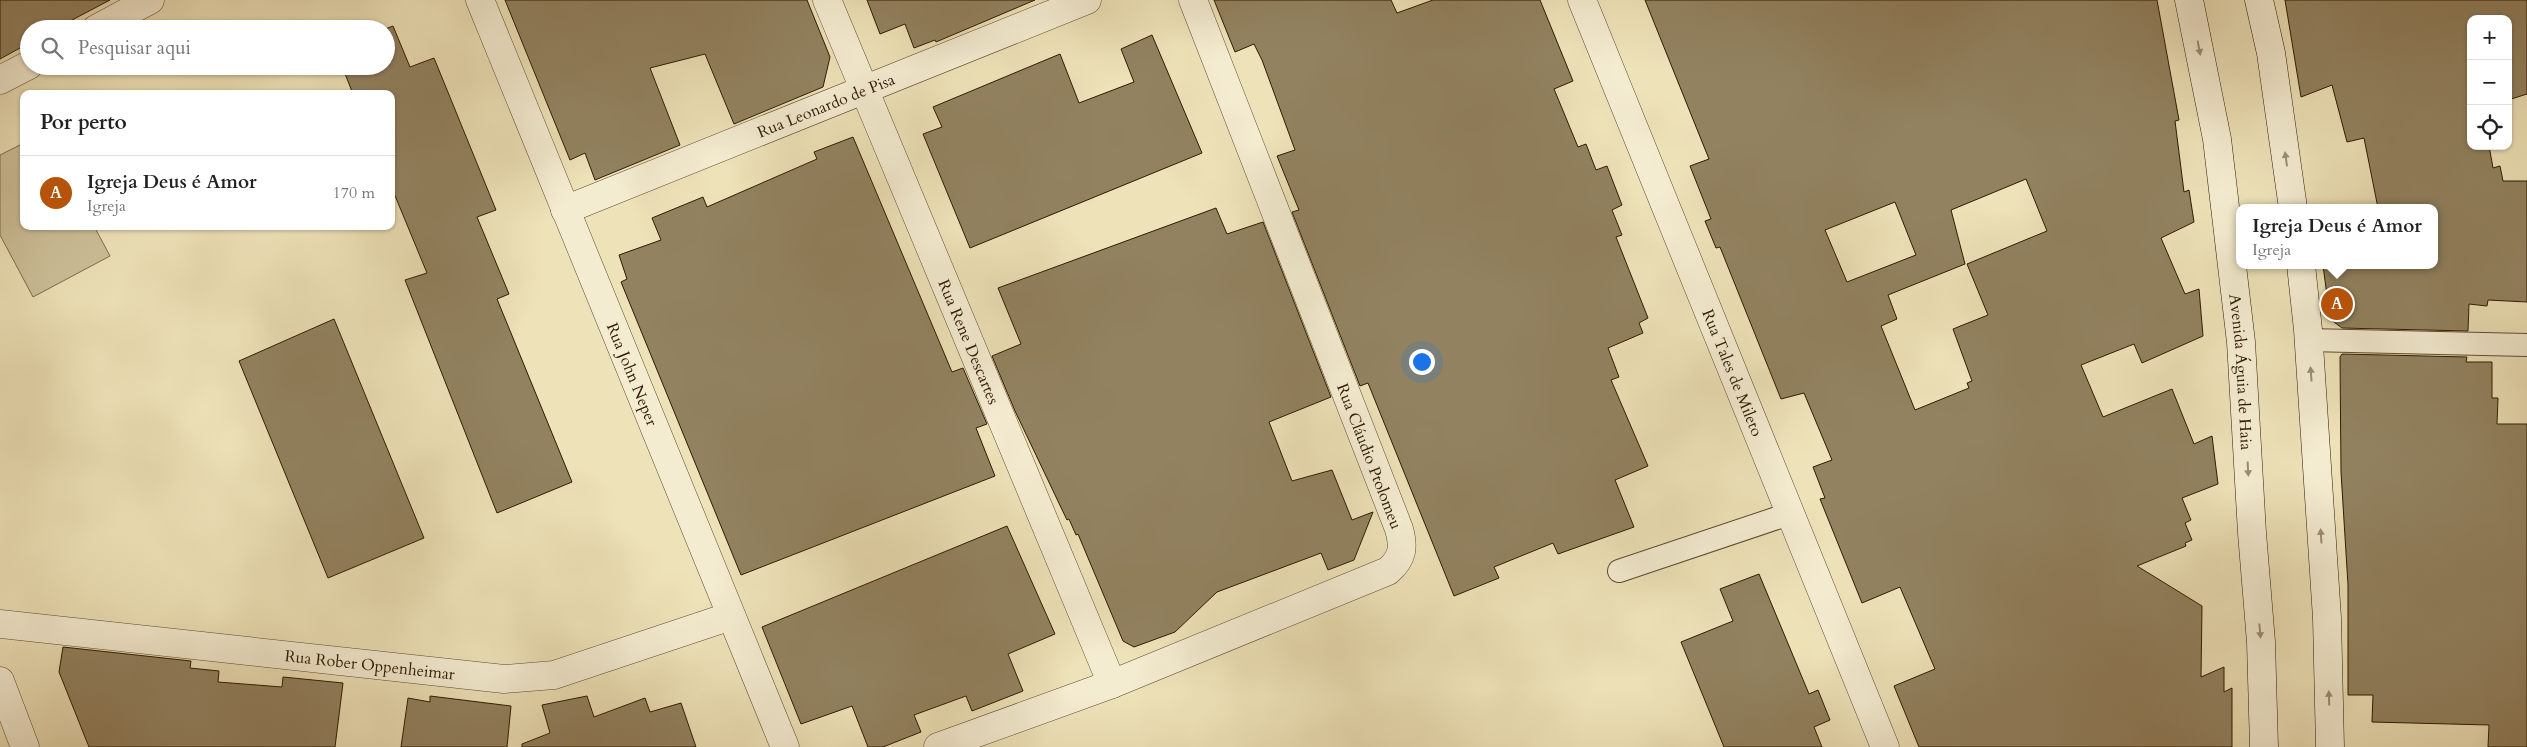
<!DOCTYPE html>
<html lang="pt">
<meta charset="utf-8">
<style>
body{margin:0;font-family:Cardo,serif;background:#f2f2f2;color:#222}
.controls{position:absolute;right:15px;top:15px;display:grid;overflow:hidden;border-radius:10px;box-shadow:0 1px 4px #0004}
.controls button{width:45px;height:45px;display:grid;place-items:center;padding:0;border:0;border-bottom:1px solid #e0e0e0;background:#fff;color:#222;font:25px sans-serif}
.you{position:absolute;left:1421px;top:361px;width:18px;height:18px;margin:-12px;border:4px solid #fff;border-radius:50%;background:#1a73e8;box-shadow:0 0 0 8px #1a73e833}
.badge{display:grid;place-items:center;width:32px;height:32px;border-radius:50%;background:#b45309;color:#fff;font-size:16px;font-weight:700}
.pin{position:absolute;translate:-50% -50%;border:2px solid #fff;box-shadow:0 1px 5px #0006}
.popup{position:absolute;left:2236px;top:204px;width:202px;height:65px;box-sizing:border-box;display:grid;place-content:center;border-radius:10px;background:#fff;filter:drop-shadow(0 1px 4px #0005);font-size:16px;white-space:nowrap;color:#767676}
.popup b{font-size:19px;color:#222}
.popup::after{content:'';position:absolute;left:50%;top:100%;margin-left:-10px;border:10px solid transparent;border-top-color:#fff}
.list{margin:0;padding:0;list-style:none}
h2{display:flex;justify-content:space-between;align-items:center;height:65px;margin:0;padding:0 20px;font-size:21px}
h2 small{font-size:16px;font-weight:400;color:#767676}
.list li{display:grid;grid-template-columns:32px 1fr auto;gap:15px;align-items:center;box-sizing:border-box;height:75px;padding:0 20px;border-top:1px solid #e0e0e0}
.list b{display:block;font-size:19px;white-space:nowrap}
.list p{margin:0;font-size:16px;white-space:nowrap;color:#767676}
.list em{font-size:16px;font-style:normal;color:#767676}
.icon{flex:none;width:28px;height:28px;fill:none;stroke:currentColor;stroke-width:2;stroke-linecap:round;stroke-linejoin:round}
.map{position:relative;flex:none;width:2527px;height:747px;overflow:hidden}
.search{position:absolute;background:#fff;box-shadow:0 1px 4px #0004;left:20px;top:20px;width:375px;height:55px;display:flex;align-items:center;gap:12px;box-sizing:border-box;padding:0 18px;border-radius:28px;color:#767676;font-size:19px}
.panel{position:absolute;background:#fff;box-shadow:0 1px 4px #0004;left:20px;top:90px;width:375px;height:140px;border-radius:10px}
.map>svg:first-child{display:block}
.green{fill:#cdc099;stroke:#7e6d4c}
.building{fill:#928260;stroke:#2e1a00;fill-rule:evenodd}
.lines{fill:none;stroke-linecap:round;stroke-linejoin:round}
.lane-casing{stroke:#5e4c2e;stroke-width:24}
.street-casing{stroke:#5e4c2e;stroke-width:29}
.secondary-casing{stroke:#2e1a00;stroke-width:29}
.lane{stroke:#f4ecd1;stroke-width:22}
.street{stroke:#f4ecd1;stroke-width:28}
.secondary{stroke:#f4ecd1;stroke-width:28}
.oneway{fill:#9b8e73}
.labels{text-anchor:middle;stroke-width:4;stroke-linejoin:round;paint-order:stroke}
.street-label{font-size:16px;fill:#2e1a00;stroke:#f4ecd1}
</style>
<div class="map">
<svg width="2527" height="747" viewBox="0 0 2527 747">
<rect width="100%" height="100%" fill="#eee2b8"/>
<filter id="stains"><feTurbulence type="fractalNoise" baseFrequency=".004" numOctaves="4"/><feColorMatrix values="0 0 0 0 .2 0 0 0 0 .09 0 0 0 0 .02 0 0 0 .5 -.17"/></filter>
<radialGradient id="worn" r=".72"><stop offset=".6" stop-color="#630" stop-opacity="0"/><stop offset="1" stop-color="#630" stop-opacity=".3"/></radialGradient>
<polygon class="green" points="24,143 24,226 94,226 110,256 33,297 0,235 0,155"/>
<g class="building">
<polygon points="0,0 110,0 55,29 29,29 29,43 0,59"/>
<polygon points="505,0 807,0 830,57 823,87 734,124 705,54 650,68 680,145 595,180 585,153 570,160"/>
<polygon points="867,0 1035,0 936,42 935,40 914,48 905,24 880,34"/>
<polygon points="1214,0 1391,0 1397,13 1433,0 1540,0 1573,81 1554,89 1578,147 1586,144 1596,170 1607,166 1622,205 1612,210 1622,235 1616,237 1648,318 1639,323 1643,333 1608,348 1619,377 1611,380 1648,466 1615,480 1634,527 1558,554 1553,543 1494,567 1499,578 1454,596 1368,383 1360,386 1292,212 1299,210 1277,156 1295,150 1262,60 1254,44 1235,52"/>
<path d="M 1645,0 L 2157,0 L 2179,120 L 2175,121 L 2184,192 L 2189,190 L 2194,222 L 2161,238 L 2185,294 L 2199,289 L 2203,336 L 2142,363 L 2134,344 L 2081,365 L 2103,417 L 2172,389 L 2194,444 L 2212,436 L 2218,484 L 2182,498 L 2191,520 L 2185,523 L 2192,540 L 2185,543 L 2186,546 L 2137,566 L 2202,606 L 2201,677 L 2224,667 L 2224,692 L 2232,688 L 2232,747 L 1919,747 L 1894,686 L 1935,669 L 1900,587 L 1862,603 L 1820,499 L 1825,498 L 1813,467 L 1832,460 L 1804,393 L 1781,399 L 1720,247 L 1716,248 L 1705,221 L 1711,219 L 1690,166 L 1709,159 ZM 2026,179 L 2047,231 L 1967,264 L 1988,315 L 1953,329 L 1972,381 L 1967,383 L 1969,388 L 1915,410 L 1881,326 L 1897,319 L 1888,295 L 1965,264 L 1951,210 ZM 1895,202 L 1916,255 L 1847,282 L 1825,230 Z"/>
<polygon points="2285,0 2527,0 2527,94 2508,100 2508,19 2471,19 2471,146 2489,146 2493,168 2500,166 2503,181 2527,181 2527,302 2488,300 2487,306 2469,304 2468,331 2342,328 2330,319 2323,265 2434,265 2434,208 2378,208 2364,138 2347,142 2332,85 2301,97"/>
<polygon points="393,26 410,67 434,58 496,210 477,217 509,294 497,299 572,482 497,513 405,280 427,273 391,186 391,94 353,94 342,66 386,66 385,29"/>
<polygon points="1152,35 1202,153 970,248 923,134 942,127 933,107 1060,54 1079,103 1134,82 1121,49"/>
<polygon points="853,137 952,372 963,368 987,424 976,428 995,476 741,575 621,282 627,279 619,255 661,240 652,218 703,197 707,207 817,159 814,152"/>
<polygon points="1216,208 1227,234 1263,222 1331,397 1269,422 1292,481 1332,470 1352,520 1373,512 1354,560 1328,570 1321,553 1217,592 1175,632 1134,647 1123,641 1078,534 1076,535 1069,519 1067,520 1015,411 992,356 1021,344 998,288"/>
<polygon points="334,319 424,538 328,578 239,361"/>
<polygon points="2342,354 2467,357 2466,362 2492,362 2492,398 2498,398 2497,424 2527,424 2527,747 2488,747 2489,725 2372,722 2373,695 2348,695 2348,585 2341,472 2340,357"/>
<polygon points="1007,526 1055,634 1008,654 1023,691 972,711 966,696 914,715 921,732 883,747 868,747 852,706 801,724 762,627"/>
<polygon points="1759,574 1809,694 1818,690 1830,720 1814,727 1822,747 1724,747 1681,642 1733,621 1720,589"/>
<polygon points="63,647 191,661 190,668 219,671 218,682 282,687 283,677 343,683 335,747 89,747 59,672"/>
<polygon points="430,696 511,706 507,747 401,747 408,698 430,702"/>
<polygon points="587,696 594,717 645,698 650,712 681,703 696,747 522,747 522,744 550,733 542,705"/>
</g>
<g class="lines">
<defs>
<g id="lane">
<polyline points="2308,340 2527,345"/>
<polyline points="1619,571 1789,514"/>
</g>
<g id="street">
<path id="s1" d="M 480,0 L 785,747"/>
<path id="s2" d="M 827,0 L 1112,684"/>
<path id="s3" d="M 1582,0 L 1885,747"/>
<polyline points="96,29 150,0"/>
<polyline points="0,80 29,65"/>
<path id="s4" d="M 565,210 L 1087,0"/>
<path id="s5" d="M 0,624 L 504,679 L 554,675 L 731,616"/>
<polyline points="0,681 25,747"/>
<path d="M 938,747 L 1112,684 L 1388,571 C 1403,558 1404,547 1399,529 L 1193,0"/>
</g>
<g id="secondary">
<path id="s6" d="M 2189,0 L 2217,139 L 2241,342 L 2252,533 L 2261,642 L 2264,747"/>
<polyline points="2259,0 2271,53 2293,208"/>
<polyline points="2301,265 2308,330 2327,618 2330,747"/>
</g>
</defs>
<use href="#lane" class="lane-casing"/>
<use href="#street" class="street-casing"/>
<use href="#secondary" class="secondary-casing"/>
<use href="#lane" class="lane"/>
<use href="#street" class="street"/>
<use href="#secondary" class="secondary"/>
</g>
<defs><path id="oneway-solid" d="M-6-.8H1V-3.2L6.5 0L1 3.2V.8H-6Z" transform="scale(1.25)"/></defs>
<g class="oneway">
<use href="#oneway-solid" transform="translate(2199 48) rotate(79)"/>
<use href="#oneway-solid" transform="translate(2286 159) rotate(-98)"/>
<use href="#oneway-solid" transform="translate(2311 374) rotate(-94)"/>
<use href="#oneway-solid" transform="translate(2248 469) rotate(87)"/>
<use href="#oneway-solid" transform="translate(2321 536) rotate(-94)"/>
<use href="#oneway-solid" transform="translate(2260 631) rotate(85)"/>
<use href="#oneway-solid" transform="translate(2329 698) rotate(-92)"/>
</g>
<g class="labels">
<g class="street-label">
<text dy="6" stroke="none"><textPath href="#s4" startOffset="281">Rua Leonardo de Pisa</textPath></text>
<text dy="6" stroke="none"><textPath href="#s2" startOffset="370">Rua Rene Descartes</textPath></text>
<text dy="6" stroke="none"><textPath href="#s6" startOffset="376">Avenida Águia de Haia</textPath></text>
<text dy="6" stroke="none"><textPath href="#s1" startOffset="404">Rua John Neper</textPath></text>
<text dy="6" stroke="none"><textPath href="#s3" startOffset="402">Rua Tales de Mileto</textPath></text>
<text transform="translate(1370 456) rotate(69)" y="6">Rua Cláudio Ptolomeu</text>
<text dy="6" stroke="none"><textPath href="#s5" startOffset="372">Rua Rober Oppenheimar</textPath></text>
</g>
</g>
<rect width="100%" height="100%" filter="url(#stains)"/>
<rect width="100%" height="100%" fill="url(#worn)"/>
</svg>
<div class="controls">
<button>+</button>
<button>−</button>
<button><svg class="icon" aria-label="locate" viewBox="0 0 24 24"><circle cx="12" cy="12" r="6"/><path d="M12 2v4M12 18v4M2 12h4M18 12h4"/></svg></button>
</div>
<div class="you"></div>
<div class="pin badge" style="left:2337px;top:304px">A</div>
<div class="popup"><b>Igreja Deus é Amor</b>Igreja</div>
<div class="search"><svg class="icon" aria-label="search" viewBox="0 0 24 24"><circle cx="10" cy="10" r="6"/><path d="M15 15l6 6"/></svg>Pesquisar aqui</div>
<section class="panel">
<h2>Por perto<small></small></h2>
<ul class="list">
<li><span class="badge">A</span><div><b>Igreja Deus é Amor</b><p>Igreja</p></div><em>170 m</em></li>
</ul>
</section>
</div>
